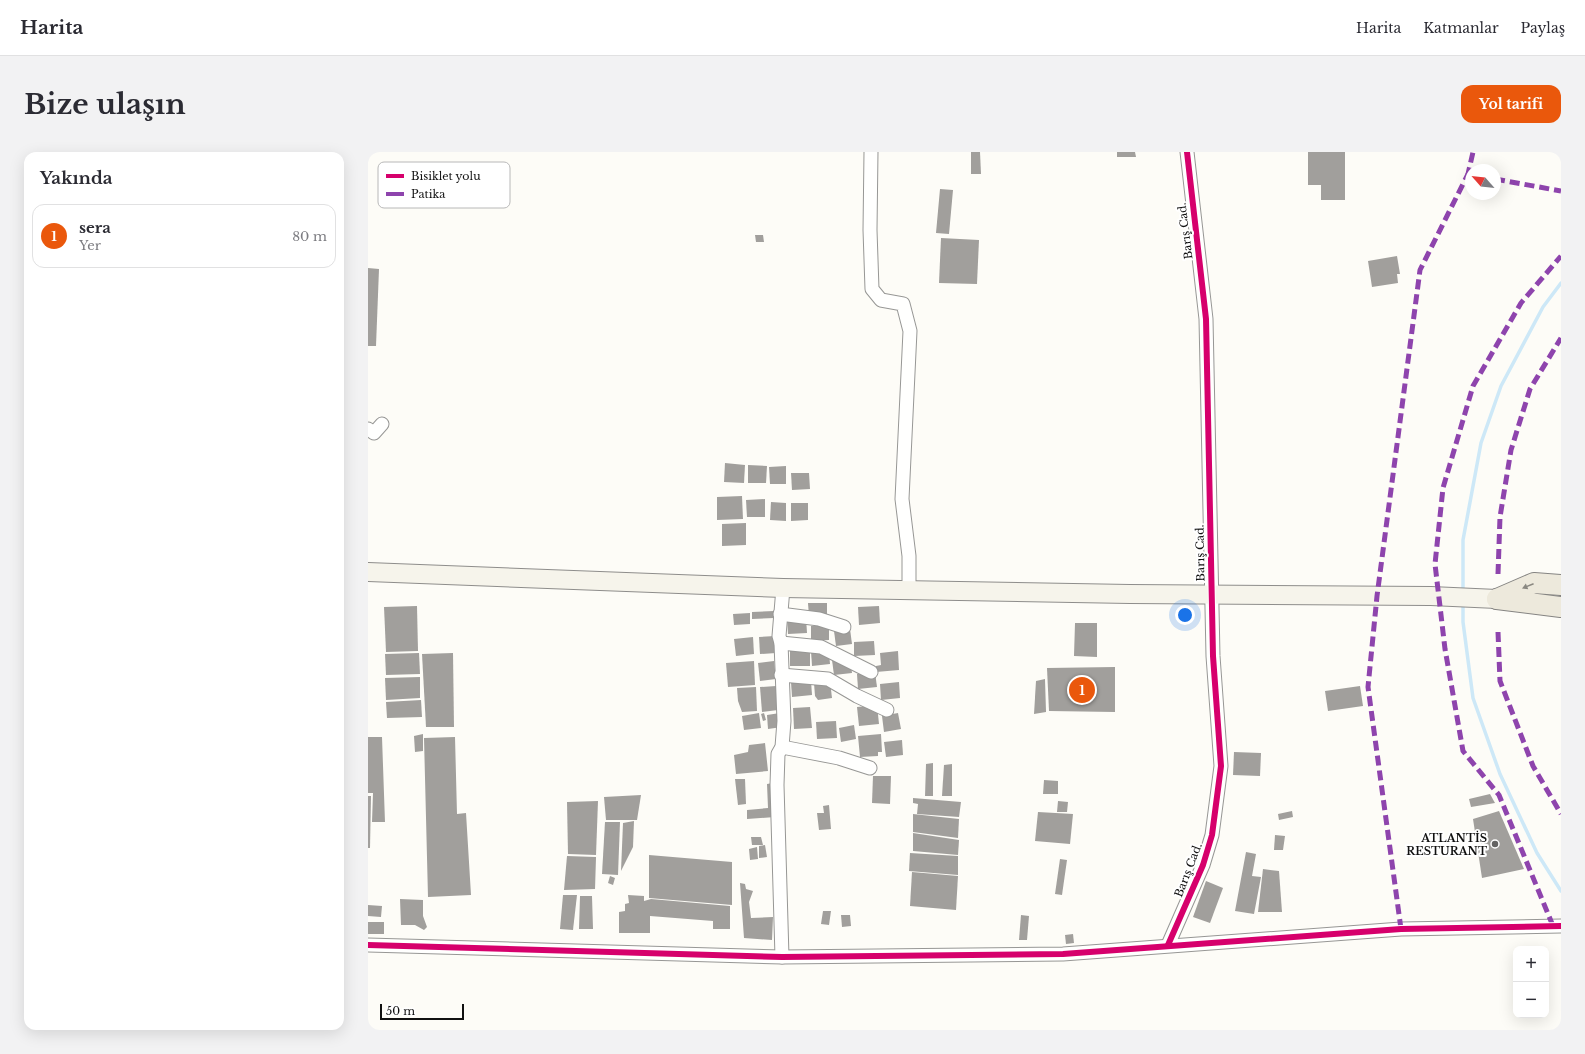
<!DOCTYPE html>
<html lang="tr">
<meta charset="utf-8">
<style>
body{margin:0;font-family:"Libre Baskerville",serif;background:#f2f2f3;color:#2b2b33}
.controls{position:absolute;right:12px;bottom:12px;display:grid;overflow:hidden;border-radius:8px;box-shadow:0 4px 16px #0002}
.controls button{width:36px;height:36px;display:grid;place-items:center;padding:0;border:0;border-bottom:1px solid #e1e1e2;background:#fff;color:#2b2b33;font:20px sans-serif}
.compass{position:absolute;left:1097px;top:12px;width:36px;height:36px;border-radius:50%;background:#fff;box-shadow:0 4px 16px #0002;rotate:297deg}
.scale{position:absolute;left:12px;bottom:10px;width:84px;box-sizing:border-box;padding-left:4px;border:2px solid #111;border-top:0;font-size:11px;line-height:14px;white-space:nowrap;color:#111;-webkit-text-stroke:3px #fff;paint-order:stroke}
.you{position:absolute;left:817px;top:463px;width:14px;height:14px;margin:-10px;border:3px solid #fff;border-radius:50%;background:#1a73e8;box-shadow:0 0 0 6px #1a73e833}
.badge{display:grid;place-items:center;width:26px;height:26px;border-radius:50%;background:#ea580c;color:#fff;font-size:13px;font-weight:700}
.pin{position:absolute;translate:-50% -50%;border:2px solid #fff;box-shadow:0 1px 4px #0006}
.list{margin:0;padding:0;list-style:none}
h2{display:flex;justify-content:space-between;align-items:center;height:52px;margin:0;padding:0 16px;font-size:17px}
h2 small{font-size:13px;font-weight:400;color:#7c7c81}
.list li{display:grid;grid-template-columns:26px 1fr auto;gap:12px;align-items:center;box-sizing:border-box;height:64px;margin:0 8px 8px;padding:0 8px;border:1px solid #e1e1e2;border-radius:12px}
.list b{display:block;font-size:15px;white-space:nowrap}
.list p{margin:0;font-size:13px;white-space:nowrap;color:#7c7c81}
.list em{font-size:13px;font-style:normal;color:#7c7c81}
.map{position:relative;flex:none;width:1193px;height:878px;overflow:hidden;border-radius:12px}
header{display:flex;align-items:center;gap:24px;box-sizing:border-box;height:56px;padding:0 20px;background:#fff;border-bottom:1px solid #e1e1e2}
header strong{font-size:19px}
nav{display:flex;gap:22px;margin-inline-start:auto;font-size:14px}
.intro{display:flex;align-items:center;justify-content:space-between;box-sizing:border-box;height:96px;padding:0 24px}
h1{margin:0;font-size:28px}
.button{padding:10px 18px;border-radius:12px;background:#ea580c;color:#fff;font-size:14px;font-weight:700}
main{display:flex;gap:24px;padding:0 24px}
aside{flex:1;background:#fff;border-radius:12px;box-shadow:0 4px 16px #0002}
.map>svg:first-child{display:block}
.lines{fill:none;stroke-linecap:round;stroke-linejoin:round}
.stream{stroke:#cde8f7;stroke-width:3.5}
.building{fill:#a19f9c}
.street-casing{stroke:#979795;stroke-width:15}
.secondary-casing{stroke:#8e8d8b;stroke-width:20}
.primary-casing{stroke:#858482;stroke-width:22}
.street{stroke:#fffffe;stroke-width:13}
.secondary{stroke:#f6f4eb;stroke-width:18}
.primary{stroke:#ede9dc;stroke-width:20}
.quiet{stroke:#8e44ad;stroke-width:5;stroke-dasharray:10 5;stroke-linecap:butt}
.cycleway-casing{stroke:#fff;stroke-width:8}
.cycleway{stroke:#d6006c;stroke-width:6}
.oneway{fill:#8a8881}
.poi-dot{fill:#646362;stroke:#fff;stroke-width:1.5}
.labels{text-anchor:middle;stroke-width:4;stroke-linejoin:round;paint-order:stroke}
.street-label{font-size:11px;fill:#111;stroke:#fff}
.poi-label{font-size:11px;font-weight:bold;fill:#111;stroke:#fff;text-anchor:end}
.key{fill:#fff;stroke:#b8b8b8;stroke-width:1}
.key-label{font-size:11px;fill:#111}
</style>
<header>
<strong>Harita</strong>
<nav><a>Harita</a><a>Katmanlar</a><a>Paylaş</a></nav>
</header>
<div class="intro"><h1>Bize ulaşın</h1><a class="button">Yol tarifi</a></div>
<main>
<aside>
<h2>Yakında<small></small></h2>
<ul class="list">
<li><span class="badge">1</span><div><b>sera</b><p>Yer</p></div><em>80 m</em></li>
</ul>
</aside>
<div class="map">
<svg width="1193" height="878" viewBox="0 0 1193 878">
<rect width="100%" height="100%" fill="#fdfcf7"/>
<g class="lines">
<g class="stream">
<polyline points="1095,440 1095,388 1113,291 1133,234 1175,155 1193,131"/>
<polyline points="1095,450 1095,470 1105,546 1132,622 1169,701 1193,739"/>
</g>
</g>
<g class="building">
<polygon points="603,0 612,0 613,22 603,22"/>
<polygon points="749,0 767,0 768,5 749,5"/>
<polygon points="940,0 977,0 977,48 953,48 953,33 940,33"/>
<polygon points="572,37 585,38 581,82 568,81"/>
<polygon points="387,83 395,83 396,90 388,90"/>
<polygon points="573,86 611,88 609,132 571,131"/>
<polygon points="1029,104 1032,122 1029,122 1030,131 1004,135 1000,109"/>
<polygon points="0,116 11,117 8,194 0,194"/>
<polygon points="357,311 377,313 376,331 356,330"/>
<polygon points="380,313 399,314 398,331 380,331"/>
<polygon points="418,314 418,332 402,332 401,315"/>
<polygon points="423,321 441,321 442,337 424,338"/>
<polygon points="374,344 375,367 349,368 349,345"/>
<polygon points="397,347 397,365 379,365 378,348"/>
<polygon points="403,350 418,351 418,369 402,368"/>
<polygon points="423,351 440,351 440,368 423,369"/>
<polygon points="378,371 378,393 354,394 354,372"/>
<polygon points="440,451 459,451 459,465 441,465"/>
<polygon points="49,454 50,499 18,500 16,455"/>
<polygon points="511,454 512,471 491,473 490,455"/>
<polygon points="406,459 406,466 384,467 384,460"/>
<polygon points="382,461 382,472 366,473 365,462"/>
<polygon points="438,466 439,481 420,482 419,467"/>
<polygon points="707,471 729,471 729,505 706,504"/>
<polygon points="443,474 461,474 461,488 443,489"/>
<polygon points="482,477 484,492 468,494 466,479"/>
<polygon points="407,484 408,501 392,502 391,485"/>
<polygon points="385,485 386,502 368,504 366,487"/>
<polygon points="506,489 507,503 486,504 486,490"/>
<rect x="422" y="494" width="20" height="20"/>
<polygon points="443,499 461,501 462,512 444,514"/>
<polygon points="530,499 531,518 508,520 508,514 513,513 512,501"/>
<polygon points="51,501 52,522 18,523 17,502"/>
<polygon points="85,501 86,575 58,575 54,502"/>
<polygon points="464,508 483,512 484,521 466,523"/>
<polygon points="386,509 387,533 360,535 358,511"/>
<polygon points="406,509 408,527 392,529 390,511"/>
<polygon points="747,515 747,560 681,559 679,516"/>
<polygon points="507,520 509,535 490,537 489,522"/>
<polygon points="52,525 52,546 18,548 17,526"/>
<polygon points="677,527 678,560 666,562 668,529"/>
<polygon points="443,529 444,543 424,545 423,530"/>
<polygon points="462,529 464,546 450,548 447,544 446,531"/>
<polygon points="531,530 532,546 513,548 512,532"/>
<polygon points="408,534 410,558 394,560 392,535"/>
<polygon points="992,534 995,554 960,559 957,539"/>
<polygon points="388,535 389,559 374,560 370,549 369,536"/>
<polygon points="53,548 54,565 19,566 18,550"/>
<polygon points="509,553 511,572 491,574 489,555"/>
<polygon points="442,555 444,576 426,577 425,556"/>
<polygon points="391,561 393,576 376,578 374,564"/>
<polygon points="396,561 398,568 395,569 393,562"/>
<polygon points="412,561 414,575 400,577 399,563"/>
<polygon points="530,561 533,577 516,580 514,564"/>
<polygon points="468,569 469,586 449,587 448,570"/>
<polygon points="486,573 488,587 473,590 471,576"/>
<polygon points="55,582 55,599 47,600 46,584"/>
<polygon points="513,582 514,600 510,600 510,604 492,605 490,584"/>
<polygon points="0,585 14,585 17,670 4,670 5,641 0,641"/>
<polygon points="87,585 89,662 98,661 103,743 60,745 56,586"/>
<polygon points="534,588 535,603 518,605 516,590"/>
<polygon points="397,591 400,619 368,622 366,603 380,600 381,593"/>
<polygon points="866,600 893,601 892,624 865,623"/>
<polygon points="565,611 565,644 557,644 558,612"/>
<polygon points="584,612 584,644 574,644 576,613"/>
<polygon points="505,624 523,624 522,652 504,651"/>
<polygon points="367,627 377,627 378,652 370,653"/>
<polygon points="676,628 690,629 690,642 675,642"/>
<polygon points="405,631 407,665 379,667 379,658 400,656 399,632"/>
<polygon points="1122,642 1127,651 1103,655 1101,647"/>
<polygon points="273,643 269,668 238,668 236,645"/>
<polygon points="0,644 3,644 2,696 0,696"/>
<polygon points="545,646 593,650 591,665 549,662 550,652 545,651"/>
<polygon points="230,649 228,703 200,702 199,650"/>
<polygon points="690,649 700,650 699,660 689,660"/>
<polygon points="461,653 463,677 451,678 449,661 456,661 455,654"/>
<polygon points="924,659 925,665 911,668 910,662"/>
<polygon points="1131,659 1156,717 1114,726 1105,667"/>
<polygon points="670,660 705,662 702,692 667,689"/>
<polygon points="545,662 591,667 590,686 545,680"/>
<polygon points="266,669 265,695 253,719 255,671"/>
<polygon points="237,670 252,670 250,723 234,722"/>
<polygon points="545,681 591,688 590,703 545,699"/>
<polygon points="907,683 917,684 915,698 906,698"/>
<polygon points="383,685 393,685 395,693 384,693"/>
<polygon points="397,693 399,705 391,706 391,694"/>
<polygon points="389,695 390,707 382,708 381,697"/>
<polygon points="878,700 888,702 884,724 893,725 886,762 867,759"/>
<polygon points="542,701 590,704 590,723 541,719"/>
<polygon points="281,703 364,710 364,753 281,746"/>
<polygon points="199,704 228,705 227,737 196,738"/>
<polygon points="692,707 699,708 694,743 687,742"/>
<polygon points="895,717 911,719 914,760 890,760"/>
<polygon points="544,720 590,724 588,758 542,754"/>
<polygon points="242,724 247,726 245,733 240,731"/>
<polygon points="838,729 855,736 842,771 825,765"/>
<polygon points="372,731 377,732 378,737 385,739 381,750 383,766 405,765 404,788 376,786"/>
<polygon points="195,743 209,743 205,778 192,777"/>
<polygon points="260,743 276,744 276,749 283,747 362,754 362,777 345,777 345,769 282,764 282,781 251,781 251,760 257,759 257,752 261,751"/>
<polygon points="212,744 224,744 225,777 211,777"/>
<polygon points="32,747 55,748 55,764 59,775 56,778 47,773 33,773"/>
<polygon points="0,753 14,754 13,765 0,764"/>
<polygon points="455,759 463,759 461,773 453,772"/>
<polygon points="473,763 482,763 483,774 474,775"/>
<polygon points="653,763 661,764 659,788 651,788"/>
<rect x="0" y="770" width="16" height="12"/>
<polygon points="705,782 706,791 698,792 697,783"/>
</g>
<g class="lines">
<defs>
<g id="street">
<polyline points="503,0 502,78 504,137 513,148 535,152 542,179 534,347 541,404 541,438"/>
<polyline points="0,277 6,281 14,272"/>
<polyline points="412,462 451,467 476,475"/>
<polyline points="413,491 453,495 503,520"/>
<polyline points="413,523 460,527 489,544 519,558"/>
<polyline points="414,595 471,606 502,616"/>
<polyline points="0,793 414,805 695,802 1033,777 1193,774"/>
<polyline points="800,793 835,713 844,683 853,614 845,504 838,167 819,0"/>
<polyline points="414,805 409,633 410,602 414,595 416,569 413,491 411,484 415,436"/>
</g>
<polyline id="secondary" points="0,420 415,436 762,442 1063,444 1129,447"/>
<g id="primary">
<polyline points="1129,447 1166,431 1193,433"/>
<polyline points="1129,447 1193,455"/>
</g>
</defs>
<use href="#street" class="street-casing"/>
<use href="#secondary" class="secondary-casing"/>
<use href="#primary" class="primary-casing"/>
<use href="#street" class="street"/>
<use href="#secondary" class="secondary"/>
<use href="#primary" class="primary"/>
<g class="quiet">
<polyline points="1103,23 1100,22 1105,0"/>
<polyline points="1127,27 1193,39"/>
<polyline points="1130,422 1132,365 1143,298 1162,237 1193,186"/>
<polyline points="1130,480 1132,529 1165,614 1193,662"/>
<polyline points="1185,774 1131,643 1095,599 1077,497 1067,412 1075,336 1105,234 1153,151 1193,104"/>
<polyline points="1033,777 1000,535 1009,444 1052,118 1100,22"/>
</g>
<defs>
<g id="cycleway">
<polyline points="0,793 414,805 695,802 1033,777 1193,774"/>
<polyline points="800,793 835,713 844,683 853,614 845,504 838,167 819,0"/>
</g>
</defs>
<use href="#cycleway" class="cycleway-casing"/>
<use href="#cycleway" class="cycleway"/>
</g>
<defs><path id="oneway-solid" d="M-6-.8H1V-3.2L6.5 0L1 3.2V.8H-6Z"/></defs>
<use class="oneway" href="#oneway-solid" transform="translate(1160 434) rotate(158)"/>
<circle class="poi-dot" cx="1127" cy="692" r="4"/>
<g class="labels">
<g class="street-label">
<text transform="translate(817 79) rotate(-97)" y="4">Barış Cad.</text>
<text transform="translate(832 401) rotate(-91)" y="4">Barış Cad.</text>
<text transform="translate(820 718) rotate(-69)" y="4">Barış Cad.</text>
</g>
<g class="poi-label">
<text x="1119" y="690">ATLANTİS<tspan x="1119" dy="13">RESTURANT</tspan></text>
</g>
</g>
<rect x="10" y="10" width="132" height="46" rx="6" class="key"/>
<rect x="18" y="22" width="18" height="4" fill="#d6006c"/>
<rect x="18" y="40" width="18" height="4" fill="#8e44ad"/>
<g class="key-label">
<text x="43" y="28">Bisiklet yolu</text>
<text x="43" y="46">Patika</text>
</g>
</svg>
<div class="controls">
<button>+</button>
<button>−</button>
</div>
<svg class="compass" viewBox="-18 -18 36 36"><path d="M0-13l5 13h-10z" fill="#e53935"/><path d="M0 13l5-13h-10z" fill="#7c7c81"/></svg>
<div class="scale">50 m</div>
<div class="you"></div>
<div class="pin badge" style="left:714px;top:538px">1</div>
</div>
</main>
